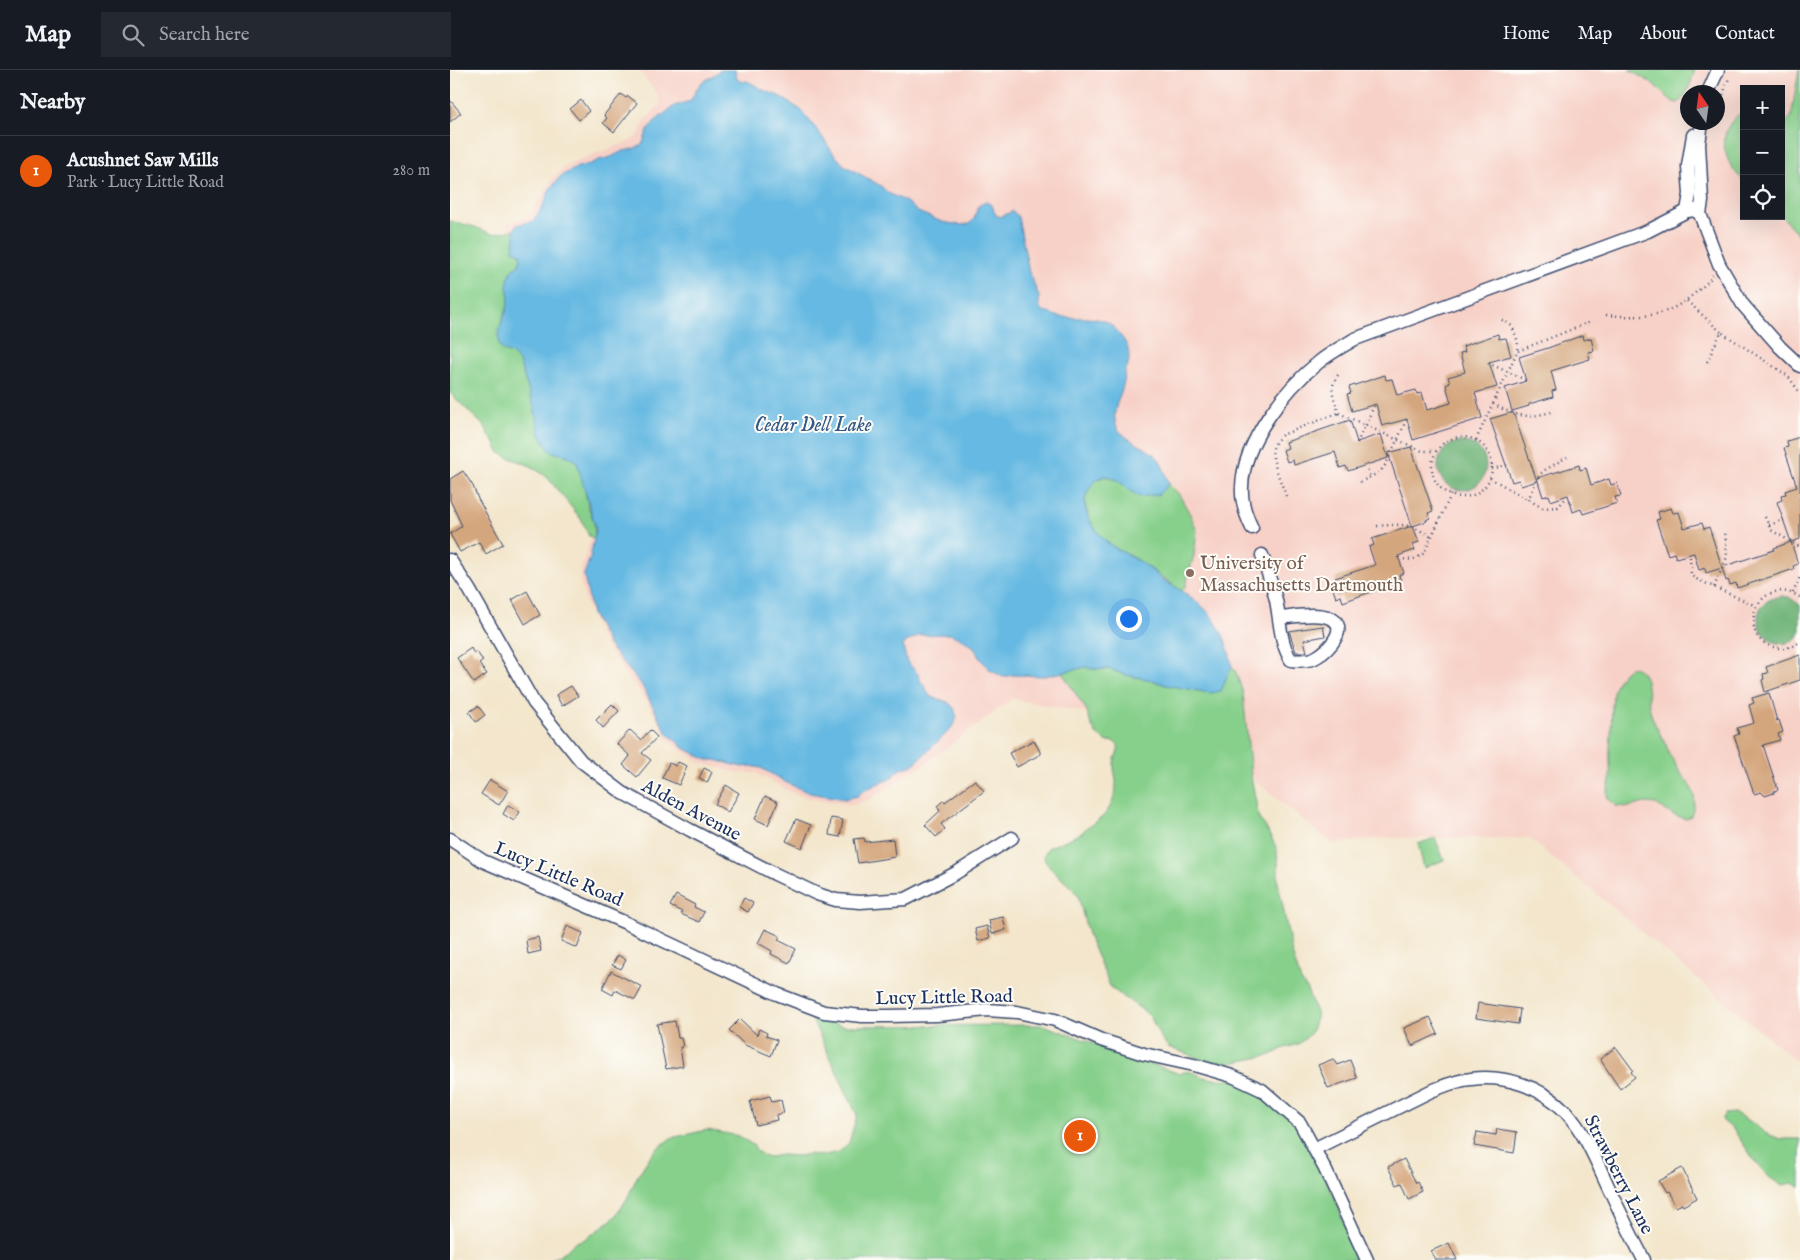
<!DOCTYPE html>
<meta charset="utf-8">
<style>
body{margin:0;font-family:"IM FELL English",serif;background:#242831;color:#f1f3f6}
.controls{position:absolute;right:15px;top:15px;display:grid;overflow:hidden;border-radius:0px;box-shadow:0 5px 20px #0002}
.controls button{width:45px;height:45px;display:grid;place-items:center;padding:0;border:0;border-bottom:1px solid #363941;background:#171b24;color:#f1f3f6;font:25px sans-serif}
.compass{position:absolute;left:1230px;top:15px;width:45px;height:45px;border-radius:50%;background:#171b24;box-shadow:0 5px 20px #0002;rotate:347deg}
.you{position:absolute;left:678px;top:548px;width:18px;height:18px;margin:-12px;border:4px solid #fff;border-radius:50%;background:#1a73e8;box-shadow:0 0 0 8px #1a73e833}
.badge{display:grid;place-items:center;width:32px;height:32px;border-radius:50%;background:#ea580c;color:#fff;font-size:16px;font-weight:700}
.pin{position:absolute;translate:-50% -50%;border:2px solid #fff;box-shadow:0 1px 5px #0006}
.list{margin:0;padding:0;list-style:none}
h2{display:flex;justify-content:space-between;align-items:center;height:65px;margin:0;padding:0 20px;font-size:21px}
h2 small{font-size:16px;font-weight:400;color:#9ea1a6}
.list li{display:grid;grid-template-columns:32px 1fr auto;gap:15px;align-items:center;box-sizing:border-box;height:70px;padding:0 20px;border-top:1px solid #363941}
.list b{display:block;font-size:19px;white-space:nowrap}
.list p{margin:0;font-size:16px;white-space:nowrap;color:#9ea1a6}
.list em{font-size:16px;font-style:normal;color:#9ea1a6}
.icon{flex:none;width:28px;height:28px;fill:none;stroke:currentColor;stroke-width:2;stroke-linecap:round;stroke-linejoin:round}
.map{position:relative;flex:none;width:1350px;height:1190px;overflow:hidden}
header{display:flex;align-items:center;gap:30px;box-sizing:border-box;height:70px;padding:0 25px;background:#171b24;border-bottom:1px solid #363941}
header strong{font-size:24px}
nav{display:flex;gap:28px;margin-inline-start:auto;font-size:18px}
.search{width:350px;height:45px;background:#242831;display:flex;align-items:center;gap:12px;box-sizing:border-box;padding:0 18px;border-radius:0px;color:#9ea1a6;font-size:19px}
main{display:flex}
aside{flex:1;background:#171b24}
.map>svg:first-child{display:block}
.built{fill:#f7d1c7;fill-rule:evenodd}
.green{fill:#87d08b;stroke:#518074}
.forest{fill:#6db277;stroke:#44706a}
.water{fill:#66b9e2;stroke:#4074a0}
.building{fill:#d4a67d}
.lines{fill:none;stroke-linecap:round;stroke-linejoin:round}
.minor-casing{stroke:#3b4a6e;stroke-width:15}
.path{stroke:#3b4a6e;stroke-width:2.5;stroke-dasharray:1 4;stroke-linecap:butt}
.minor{stroke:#fff;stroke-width:12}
.education-dot{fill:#8d6e63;stroke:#fdfcf7;stroke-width:2}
.labels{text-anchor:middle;stroke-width:4;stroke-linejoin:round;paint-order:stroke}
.education-label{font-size:19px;fill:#785e54;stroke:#fdfcf7;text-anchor:start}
.street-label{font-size:19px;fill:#1b2f5e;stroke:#fdfcf7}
.water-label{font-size:20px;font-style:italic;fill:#325886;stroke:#fdfcf7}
</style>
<header>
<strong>Map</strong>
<div class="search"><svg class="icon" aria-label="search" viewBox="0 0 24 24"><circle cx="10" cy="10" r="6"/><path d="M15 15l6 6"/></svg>Search here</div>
<nav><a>Home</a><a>Map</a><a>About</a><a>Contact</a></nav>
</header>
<main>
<aside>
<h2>Nearby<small></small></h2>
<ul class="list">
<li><span class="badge">1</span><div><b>Acushnet Saw Mills</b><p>Park · Lucy Little Road</p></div><em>280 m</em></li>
</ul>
</aside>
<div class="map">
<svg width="1350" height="1190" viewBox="0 0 1350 1190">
<rect width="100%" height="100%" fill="#fdfcf7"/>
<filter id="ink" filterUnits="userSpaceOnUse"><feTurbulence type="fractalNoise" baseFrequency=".02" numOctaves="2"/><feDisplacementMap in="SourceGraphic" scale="10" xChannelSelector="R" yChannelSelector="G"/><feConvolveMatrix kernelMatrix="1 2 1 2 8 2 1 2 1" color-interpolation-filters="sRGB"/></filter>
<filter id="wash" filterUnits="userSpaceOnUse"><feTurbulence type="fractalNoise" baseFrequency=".0096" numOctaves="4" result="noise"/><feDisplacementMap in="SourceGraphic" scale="20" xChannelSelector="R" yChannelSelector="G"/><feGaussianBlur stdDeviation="1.12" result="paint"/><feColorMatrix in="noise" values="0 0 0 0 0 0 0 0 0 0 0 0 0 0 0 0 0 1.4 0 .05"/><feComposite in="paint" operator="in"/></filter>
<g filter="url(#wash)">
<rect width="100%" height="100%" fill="#f3e6cc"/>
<path class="built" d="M 189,0 L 1350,0 L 1350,994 L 1079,768 L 929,768 L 882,774 L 748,663 L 562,629 L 470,698 L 458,702 L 445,714 L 418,730 L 403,735 L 363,729 L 341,722 L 306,703 L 289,703 L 251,693 L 217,670 L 213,659 L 189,620 L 174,602 L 151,569 L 135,530 L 130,510 L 132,496 L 140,472 L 141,459 L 59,171 L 57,153 L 79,146 L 103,107 L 114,97 L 144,84 L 181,71 L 189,64 L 196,49 L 211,34 L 207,24 ZM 1294,19 L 1331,19 L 1331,146 L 1294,146 ZM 1238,22 L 1268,22 L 1268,52 L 1238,52 Z"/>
<g class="green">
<path d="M 1179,0 L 1245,0 C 1241,11 1238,26 1228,33 L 1223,32 L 1202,13 Z"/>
<polygon points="1349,0 1350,0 1350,167 1331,145 1331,57 1341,47"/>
<path d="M 1294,40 L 1294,111 C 1278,97 1267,73 1280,54 C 1283,48 1290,45 1294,40 Z"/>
<path d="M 0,151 L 25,157 L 42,164 L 64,160 L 65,167 L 63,180 L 70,183 L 71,189 C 68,196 62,199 60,205 C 56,213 59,220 59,229 C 58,239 53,244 52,251 C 51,261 52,271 53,280 L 62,284 L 69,291 L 84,337 L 90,364 L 106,383 L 119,385 L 127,392 L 133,410 L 138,436 L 144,452 L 145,469 L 139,466 L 131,449 L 97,407 L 81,396 L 57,387 L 49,382 L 43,370 L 38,364 L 36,358 L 0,323 Z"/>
<path d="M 657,406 L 671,412 L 685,425 L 709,424 L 719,414 L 728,423 L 740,444 L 747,461 L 744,485 L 735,518 L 732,521 C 716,511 703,500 688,490 C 680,485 671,482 664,477 C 648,467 632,445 636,425 C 638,414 647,408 657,406 Z"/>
<path d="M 636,597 L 642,599 L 659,599 L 676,605 L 702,610 L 716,615 L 771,621 L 777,606 L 782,597 L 786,602 L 793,623 L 801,706 L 809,749 L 815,756 L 826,777 L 828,792 L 828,812 L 842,883 L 851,911 L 857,920 L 867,945 L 861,963 L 849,974 L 834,978 L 821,985 L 781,993 L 756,991 L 718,977 L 710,966 L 701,948 L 694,941 L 661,918 L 639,868 L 628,826 L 622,818 L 601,799 L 595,791 L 594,785 L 598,778 L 632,763 C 636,756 644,754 650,749 C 660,741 665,728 666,716 C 667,710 664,703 664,697 C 663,688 670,683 668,675 L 663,671 L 658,672 L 646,664 L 640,652 L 637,641 L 611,601 Z"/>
<path d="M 1182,597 C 1201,600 1196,625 1200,640 C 1203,653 1210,663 1216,675 C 1218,679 1218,683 1220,686 C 1223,690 1225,691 1226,696 C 1238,716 1251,721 1241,746 L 1236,749 L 1223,745 L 1206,734 L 1195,733 L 1179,737 L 1166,736 C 1164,734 1160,730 1158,728 C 1155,722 1160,715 1160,709 C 1161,698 1159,688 1160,678 C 1162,660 1161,642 1163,624 C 1164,614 1173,600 1182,597 Z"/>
<polygon points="985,768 994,790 974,798 968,774"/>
<path d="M 359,943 L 392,956 L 593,955 L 730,1004 C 740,997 748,1007 758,1008 C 770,1010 784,1008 796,1013 C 834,1031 855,1065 870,1103 L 873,1105 L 885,1128 L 902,1176 L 910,1190 L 100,1190 L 116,1181 L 124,1173 L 136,1169 L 165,1147 L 177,1129 L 187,1107 L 201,1085 L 208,1078 L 221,1068 L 257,1060 L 289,1066 L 304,1076 L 306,1080 L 313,1086 L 322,1087 L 331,1085 L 348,1086 L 360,1084 L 370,1086 L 389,1082 L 399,1073 L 407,1045 Z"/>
<polygon points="1285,1043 1301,1052 1315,1063 1330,1069 1350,1069 1350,1117 1342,1113 1333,1115 1328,1113 1319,1107 1307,1094 1283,1059 1273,1051 1272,1048 1275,1044"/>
</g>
<g class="forest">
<circle cx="1012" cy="396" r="24"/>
<path d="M 1331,526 L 1339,527 L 1350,535 L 1350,564 C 1322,597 1282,535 1331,526 Z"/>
</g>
<path class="water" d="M 271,0 L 285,0 L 287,9 L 292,12 L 297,11 L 301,13 L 315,21 L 329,26 L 351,40 L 371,65 L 383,83 L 394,95 L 431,116 L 438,123 L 455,131 L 468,142 L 492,152 L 511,155 L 519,154 L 524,149 L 528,136 L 536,132 L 542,135 L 545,144 L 550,147 L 563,141 L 568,147 L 579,202 L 589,226 L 589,234 L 591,240 C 597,243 605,246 612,247 C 626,249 655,245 663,257 C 667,262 672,267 675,272 C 679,278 680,288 678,294 C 678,297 676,298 675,301 C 674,304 675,309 674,312 C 671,326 660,342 667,357 C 673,370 700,378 709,389 C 713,396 716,407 719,414 L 709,424 L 690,427 C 678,422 671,409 658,406 C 649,405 642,414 638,421 C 628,437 644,460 656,471 C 664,479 675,483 685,489 C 695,494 704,502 712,509 C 718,514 726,517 732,521 C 741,527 751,534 758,542 C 772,559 779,576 782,597 L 777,606 L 771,621 L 760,623 L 716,615 L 702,610 L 676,605 L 659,599 L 642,599 L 636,597 L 595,606 L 562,605 L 553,607 L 540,600 L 529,587 L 524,577 L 512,569 L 500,564 L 470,565 L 456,572 L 453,576 L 457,592 L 468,604 L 471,612 L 475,615 L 477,622 L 481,627 L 498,632 L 504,638 L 507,648 L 500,660 L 463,695 L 450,699 L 440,709 L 425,715 L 410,723 L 408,726 L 395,729 L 360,723 L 339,714 L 311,698 L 301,696 L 292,697 L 265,690 L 257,690 L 234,678 L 217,663 L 191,614 L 159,576 L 142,544 L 134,505 L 140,488 L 146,459 L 127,392 L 119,386 L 106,383 L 99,380 L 90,364 L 84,337 L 69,291 L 62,284 L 52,280 L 49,274 L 48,262 L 57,240 L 59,228 L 57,216 L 59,206 L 62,200 L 68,196 L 71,189 L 70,183 L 63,180 L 65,167 L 64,160 L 67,155 L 83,151 L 92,138 L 100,119 L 111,106 L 130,96 L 140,94 L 149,90 L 161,87 L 173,81 L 184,79 L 192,75 L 197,62 L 204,52 L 224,36 L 240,31 L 250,14 Z"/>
<g id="blocks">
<g class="building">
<polygon points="171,24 176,28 178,26 187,33 164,62 153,53 157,48 154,45"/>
<polygon points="0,30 11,43 0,52"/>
<polygon points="131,30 139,41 129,50 120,39"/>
<polygon points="1048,264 1049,269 1056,268 1061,286 1039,292 1047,317 1025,323 1032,348 963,370 957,349 932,356 926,334 902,341 897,324 901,323 899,317 935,305 936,310 942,309 947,325 966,320 967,324 972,323 977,340 1001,333 996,315 1000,313 998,307 1015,302 1010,283 1015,282 1013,276"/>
<polygon points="1133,265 1134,270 1141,268 1144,281 1138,282 1140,289 1101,301 1106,320 1102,321 1103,327 1079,334 1079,336 1062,341 1055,318 1076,311 1069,287 1098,278"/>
<polygon points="1063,342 1087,411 1071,416 1069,410 1062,412 1040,349"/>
<polygon points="900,350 907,372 931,364 938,388 898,401 896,396 890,398 885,382 844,395 843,390 837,392 833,380 838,378 836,372"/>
<polygon points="1350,367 1350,469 1341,472 1327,432 1332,430 1331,425 1336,424 1335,421 1347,417 1334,378 1338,377 1337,371"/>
<polygon points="961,377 983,441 978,443 980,448 976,450 977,451 963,456 969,472 963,474 965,480 948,486 954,503 949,505 951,511 893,532 891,526 886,528 882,516 887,514 885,508 925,495 919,477 924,475 922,469 962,456 938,383"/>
<polygon points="1129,395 1130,400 1136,398 1141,415 1159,409 1161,415 1167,413 1171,426 1165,427 1167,433 1133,444 1131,439 1123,442 1118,425 1101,431 1099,425 1093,427 1087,408"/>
<polygon points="13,401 23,416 28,429 53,474 36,484 29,472 10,482 0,464 12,456 0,430 0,409"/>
<polygon points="1221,438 1223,443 1229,442 1234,458 1252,453 1254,459 1259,457 1272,497 1324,480 1324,478 1341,472 1348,494 1343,496 1344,499 1287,518 1286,513 1280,515 1278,510 1276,511 1272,498 1256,503 1255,498 1249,500 1244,483 1226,488 1224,483 1218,485 1206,450 1210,449 1208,442"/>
<polygon points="77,521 90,545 75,554 62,530"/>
<polygon points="873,556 875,566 854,570 857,582 846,582 839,561"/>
<polygon points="21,578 24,584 27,582 33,591 29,594 37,604 24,613 7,588"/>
<polygon points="1350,585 1350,610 1315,622 1312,610 1314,609 1313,604 1318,603 1316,597"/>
<polygon points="121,616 128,626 112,636 106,625"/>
<polygon points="1319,623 1327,651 1329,650 1333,662 1328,664 1330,670 1313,675 1328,720 1324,721 1324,723 1315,726 1311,722 1304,724 1284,666 1289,664 1287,658 1304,653 1299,635 1304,633 1302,628"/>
<polygon points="162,634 169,641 153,658 146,650"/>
<polygon points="28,636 35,645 26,652 19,642"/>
<polygon points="180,660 191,670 200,660 207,667 192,683 201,690 187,707 173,695 180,686 167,674"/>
<polygon points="584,670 591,684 567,697 559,683"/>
<polygon points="228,692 237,696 229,715 212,708 219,693 226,696"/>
<polygon points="254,698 262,702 257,713 249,708"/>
<polygon points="40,710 58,721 49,735 31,724"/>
<polygon points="525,710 534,721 491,754 495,759 486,767 475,755 490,741 487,736 494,730 495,732"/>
<polygon points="276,715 289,723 278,742 265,734"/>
<polygon points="315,726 328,732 318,755 305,749"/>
<polygon points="58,735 70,742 64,751 53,744"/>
<polygon points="381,748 393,750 390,767 379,765"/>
<polygon points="346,749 361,755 352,778 336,771"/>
<polygon points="414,768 415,772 443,769 445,787 408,793 404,769"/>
<polygon points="226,825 245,835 244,837 254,842 249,852 231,844 232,842 220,836"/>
<polygon points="294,828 303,833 298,842 289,837"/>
<polygon points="553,847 556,860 542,864 539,850"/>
<polygon points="117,856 133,863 127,878 111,871"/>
<polygon points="537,856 540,868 528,871 525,859"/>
<polygon points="315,859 330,866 328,870 346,879 339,893 321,884 322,881 308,873"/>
<polygon points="88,867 91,881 78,884 76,870"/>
<polygon points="168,885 176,890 171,899 162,895"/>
<polygon points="161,901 192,917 185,930 165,920 163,925 152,919"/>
<polygon points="1028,933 1070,939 1068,954 1026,948"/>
<polygon points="980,947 988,964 962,976 954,958"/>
<polygon points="290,949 307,965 309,959 317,963 316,966 327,970 321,986 295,975 279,960"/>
<polygon points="225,951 228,968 231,968 233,977 230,977 233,996 216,999 207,954"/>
<polygon points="1166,977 1183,1000 1181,1002 1185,1007 1170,1019 1150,989"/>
<polygon points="883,989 887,995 900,990 907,1008 878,1018 868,995"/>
<polygon points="320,1026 322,1032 331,1030 334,1043 326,1045 327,1050 306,1055 300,1031"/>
<polygon points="1047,1059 1067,1062 1064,1083 1024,1076 1027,1062 1046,1065"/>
<polygon points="954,1089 966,1113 968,1112 973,1122 959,1129 952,1113 947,1115 938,1097"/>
<polygon points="1232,1098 1247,1128 1233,1136 1232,1134 1226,1137 1217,1122 1215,1123 1208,1111"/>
<polygon points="999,1173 1007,1190 986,1190 981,1181"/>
</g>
</g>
</g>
<g filter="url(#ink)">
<use href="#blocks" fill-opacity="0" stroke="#3b4a6e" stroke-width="1"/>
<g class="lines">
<defs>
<g id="minor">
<polyline points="1258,22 1268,0"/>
<polyline points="1252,52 1249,74 1252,131 1250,144 1269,194 1293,235 1330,277 1350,296"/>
<polyline points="1237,141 1240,124 1238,96 1243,65"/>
<path d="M 802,458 C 796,446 791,431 792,417 C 793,372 835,319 869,292 C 880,283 893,276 905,269 L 1198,161 L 1237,141 L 1244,140 L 1250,144"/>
<path d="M 812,485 C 817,500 822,515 826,530 C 830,550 830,573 841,590 C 849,591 861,591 868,586 C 879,580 900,556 880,548 C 867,542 843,547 829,548"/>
<polyline points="0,490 19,519 84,633 131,691 173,723 240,760 325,804 367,824 386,830 410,832 456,829 506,803 562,768"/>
<polyline points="0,769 33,791 176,853 327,924 374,942 412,946 439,946 487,945 537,940 567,942 605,950 651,970 694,984 744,995 782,1006 812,1020 850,1053 875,1099 917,1190"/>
<path d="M 864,1079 L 981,1021 C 994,1016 1007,1010 1021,1009 C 1054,1004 1092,1017 1115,1041 C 1134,1061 1146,1090 1157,1114 C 1169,1140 1181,1165 1194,1190"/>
</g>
</defs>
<use href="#minor" class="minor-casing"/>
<g class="path">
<polyline points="1268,39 1279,8"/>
<polyline points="1237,231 1271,262"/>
<path d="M 1156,245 C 1192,248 1216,248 1244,224 C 1251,218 1258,213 1263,205"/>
<polyline points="1068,281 1140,252"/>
<polyline points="1257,292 1271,262 1338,306 1350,323"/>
<polyline points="1038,293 1078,311"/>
<path d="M 888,305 C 878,319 884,328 889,343 L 972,381 L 986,381"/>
<path d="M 1043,334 C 1065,346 1076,349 1101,342"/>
<circle cx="1012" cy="397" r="30"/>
<polyline points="1026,370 1067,282 1068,272 1062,256 1049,248"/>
<polyline points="907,373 925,334"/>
<polyline points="916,395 920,407"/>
<polyline points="1042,399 1057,395"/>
<polyline points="1040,408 1093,438 1108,437 1116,428"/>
<polyline points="910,412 930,402 936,394 957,349"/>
<path d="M 836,426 C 832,414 820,389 823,378 C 824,373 828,369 832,365 L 888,343"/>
<polyline points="1078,430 1089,405 1095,400 1117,387"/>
<polyline points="1315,447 1321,460 1350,477"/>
<polyline points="1319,455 1334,450"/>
<path d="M 927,456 C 954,454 958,453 982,467"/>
<polyline points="1240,487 1241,504 1244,508 1306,536"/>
<path d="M 949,488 C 959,491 966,490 974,483 L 1001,425"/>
<polyline points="1264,517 1277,487 1275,461"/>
<polyline points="1343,523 1350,507"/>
<path d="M 1350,527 C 1307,502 1284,567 1324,577 C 1334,580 1342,577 1350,572"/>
</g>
<use href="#minor" class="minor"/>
</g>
</g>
<circle class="education-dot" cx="740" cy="503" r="5"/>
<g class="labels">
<g class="education-label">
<text x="750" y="499">University of<tspan x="750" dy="22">Massachusetts Dartmouth</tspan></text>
</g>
<g class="street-label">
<text transform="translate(242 739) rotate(28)" y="7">Alden Avenue</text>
<text transform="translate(109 803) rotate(23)" y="7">Lucy Little Road</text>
<text transform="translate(494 926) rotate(-1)" y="7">Lucy Little Road</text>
<text transform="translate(1170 1104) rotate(63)" y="7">Strawberry Lane</text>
</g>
<g class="water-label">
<text x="363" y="361">Cedar Dell Lake</text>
</g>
</g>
</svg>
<div class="controls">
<button>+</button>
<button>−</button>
<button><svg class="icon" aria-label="locate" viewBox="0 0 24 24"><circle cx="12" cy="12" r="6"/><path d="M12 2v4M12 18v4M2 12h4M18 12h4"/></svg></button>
</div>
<svg class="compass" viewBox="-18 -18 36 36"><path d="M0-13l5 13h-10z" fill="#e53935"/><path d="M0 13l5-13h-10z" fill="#9ea1a6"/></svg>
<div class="you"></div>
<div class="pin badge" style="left:630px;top:1066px">1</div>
</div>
</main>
